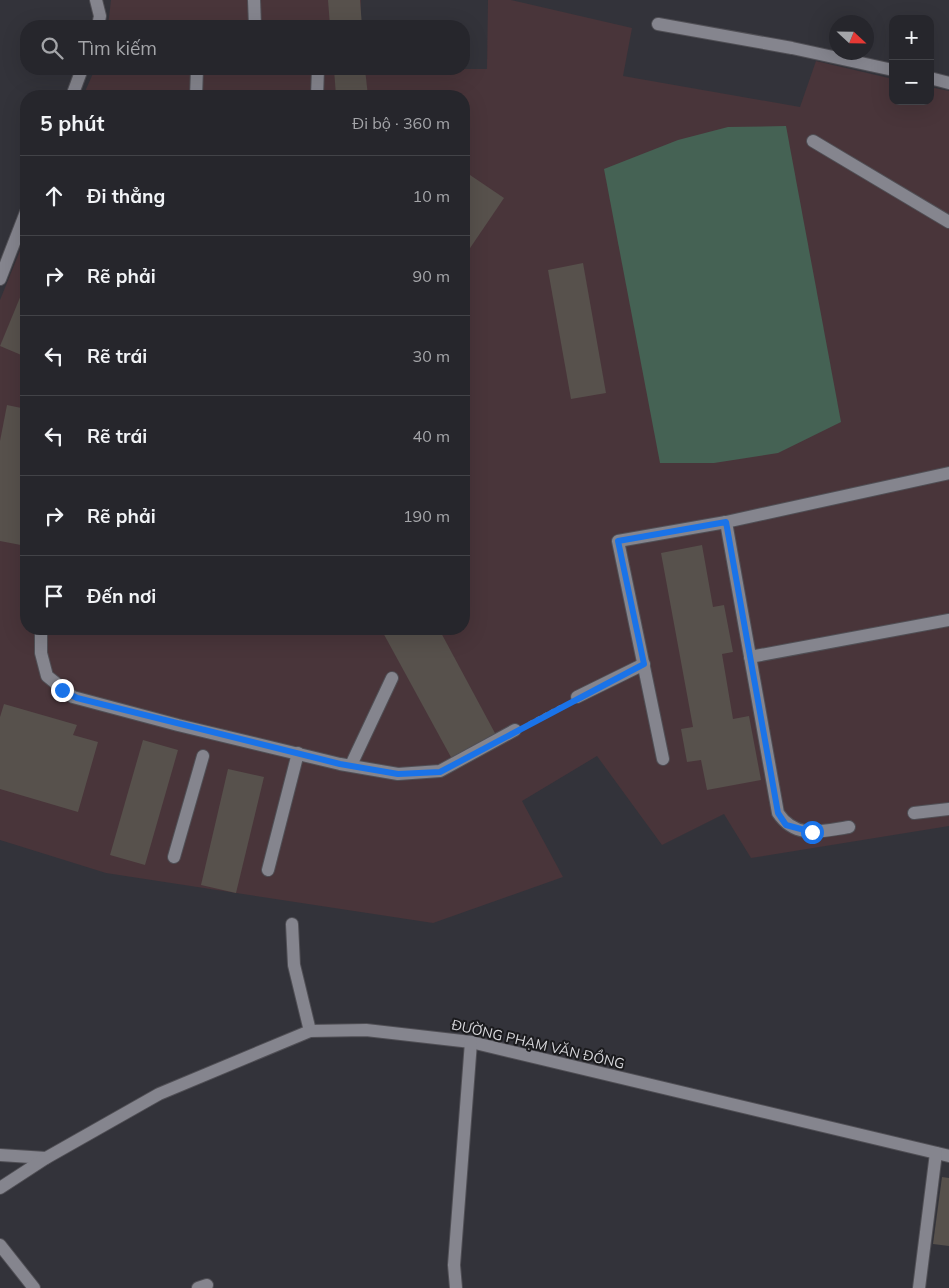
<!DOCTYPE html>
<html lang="vi">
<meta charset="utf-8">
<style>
body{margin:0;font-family:Mulish,sans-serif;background:#323238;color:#f1f3f6}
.controls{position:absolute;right:15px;top:15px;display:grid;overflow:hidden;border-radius:10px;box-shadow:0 5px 20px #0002}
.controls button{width:45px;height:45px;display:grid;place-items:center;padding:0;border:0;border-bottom:1px solid #424348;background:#26262c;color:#f1f3f6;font:25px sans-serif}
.compass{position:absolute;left:829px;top:15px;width:45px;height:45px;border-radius:50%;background:#26262c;box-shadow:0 5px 20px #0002;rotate:112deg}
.stop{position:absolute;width:15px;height:15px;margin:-11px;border:4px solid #1a73e8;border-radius:50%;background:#fff}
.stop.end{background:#1a73e8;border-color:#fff;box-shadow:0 1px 5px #0008}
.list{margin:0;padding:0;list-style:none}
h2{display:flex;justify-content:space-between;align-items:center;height:65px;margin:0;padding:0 20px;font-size:21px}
h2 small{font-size:16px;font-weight:400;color:#a4a5a9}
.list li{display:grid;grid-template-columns:32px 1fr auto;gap:15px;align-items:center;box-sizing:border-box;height:80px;padding:0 20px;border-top:1px solid #424348}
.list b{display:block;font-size:19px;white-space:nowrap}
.list em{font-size:16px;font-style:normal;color:#a4a5a9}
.icon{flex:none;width:28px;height:28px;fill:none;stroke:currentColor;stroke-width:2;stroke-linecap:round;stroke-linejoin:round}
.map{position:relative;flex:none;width:949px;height:1288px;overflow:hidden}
.search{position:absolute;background:#26262c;box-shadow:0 5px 20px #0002;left:20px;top:20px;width:450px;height:55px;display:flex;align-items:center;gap:12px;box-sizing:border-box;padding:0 18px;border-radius:20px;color:#a4a5a9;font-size:19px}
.panel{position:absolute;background:#26262c;box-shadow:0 5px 20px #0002;left:20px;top:90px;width:450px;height:545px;border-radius:20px}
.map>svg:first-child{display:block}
.education{fill:#49353a}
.green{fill:#456254}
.building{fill:#57514c}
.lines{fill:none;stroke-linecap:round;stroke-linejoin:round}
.minor-casing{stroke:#504f55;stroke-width:14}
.path{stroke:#79797f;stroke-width:3;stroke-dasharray:4 4;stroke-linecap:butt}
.minor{stroke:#85858e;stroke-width:12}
.route{stroke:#1a73e8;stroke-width:6}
.labels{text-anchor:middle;stroke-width:4;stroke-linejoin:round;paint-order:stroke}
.street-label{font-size:14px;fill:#d8d8dc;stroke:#1b1b1e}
</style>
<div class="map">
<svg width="949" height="1288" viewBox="0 0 949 1288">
<rect width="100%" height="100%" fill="#33333a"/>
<g class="education">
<polygon points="111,0 361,0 360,26 108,26"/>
<polygon points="488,0 511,0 632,28 623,76 800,107 816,61 893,79 893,101 930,101 930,87 949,91 949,826 751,858 724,814 662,845 597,756 522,801 563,877 433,923 106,873 0,840 0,300 26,236 26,629 464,629 464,96 83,96 95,69 487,69"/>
</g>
<polygon class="green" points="786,126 841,422 778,453 714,463 660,463 604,169 678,140 728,127"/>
<g class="building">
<polygon points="328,0 360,0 362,26 330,26"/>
<polygon points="334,69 365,69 368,96 336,96"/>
<polygon points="470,175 504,198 464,257 464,185"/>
<polygon points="583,263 606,393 571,399 548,270"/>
<polygon points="26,283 26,357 0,346"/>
<polygon points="7,405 26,409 26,546 0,541 0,441"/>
<polygon points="702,545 713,607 724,605 733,652 722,654 733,719 749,716 761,780 707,790 701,760 687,762 681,729 693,727 661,553"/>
<polygon points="381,629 439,629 496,735 452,759"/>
<polygon points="4,704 77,725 73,735 98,742 78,812 0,789 0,717"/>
<polygon points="143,740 178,750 145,865 110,855"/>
<polygon points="228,769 264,777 236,893 201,885"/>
<polygon points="942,1177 949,1178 949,1246 933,1244"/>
</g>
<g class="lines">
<defs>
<g id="minor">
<polyline points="96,0 100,16 98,26"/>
<polyline points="254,0 255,26"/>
<polyline points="658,24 792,48 893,70"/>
<polyline points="930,78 949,83"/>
<polyline points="72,96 82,69"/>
<polyline points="196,96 197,69"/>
<polyline points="317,96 318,69"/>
<polyline points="813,141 949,222"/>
<polyline points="0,279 26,212"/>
<path d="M 726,522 L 778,813 C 796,840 822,831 849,827"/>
<polyline points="41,629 41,653 47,676 73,697 178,725 340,764 398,774 440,771 515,730"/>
<polyline points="750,657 949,620"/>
<polyline points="577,697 644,664"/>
<polyline points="663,759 618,541 726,522 949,473"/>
<polyline points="351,765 392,678"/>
<polyline points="914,813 949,809"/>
<polyline points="174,857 203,756"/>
<polyline points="268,870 298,753"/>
<polyline points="292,924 294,965 310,1031"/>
<polyline points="0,1155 46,1158"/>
<polyline points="0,1188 46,1158 159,1094 310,1031 366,1030 471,1042 949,1156"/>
<polyline points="0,1245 34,1288"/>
<polyline points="198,1288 207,1285"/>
<polyline points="456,1288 454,1265 471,1042"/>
<polyline points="919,1288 936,1153"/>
</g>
</defs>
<use href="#minor" class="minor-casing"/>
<polyline class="path" points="529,723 563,705"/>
<use href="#minor" class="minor"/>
</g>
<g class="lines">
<polyline class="route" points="62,690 77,698 340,764 398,774 440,772 644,664 618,541 726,522 778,813 786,825 812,832"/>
</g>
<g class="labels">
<g class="street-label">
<text transform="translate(538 1044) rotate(13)" y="5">ĐƯỜNG PHẠM VĂN ĐỒNG</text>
</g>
</g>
</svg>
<div class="controls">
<button>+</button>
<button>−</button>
</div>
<svg class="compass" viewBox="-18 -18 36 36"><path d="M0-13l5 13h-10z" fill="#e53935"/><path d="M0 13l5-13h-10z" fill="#a4a5a9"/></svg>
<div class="stop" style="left:812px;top:832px"></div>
<div class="stop end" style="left:62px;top:690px"></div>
<div class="search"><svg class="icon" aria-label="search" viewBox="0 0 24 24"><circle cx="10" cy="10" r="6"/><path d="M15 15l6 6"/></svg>Tìm kiếm</div>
<section class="panel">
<h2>5 phút<small>Đi bộ · 360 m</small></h2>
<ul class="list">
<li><svg class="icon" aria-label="ahead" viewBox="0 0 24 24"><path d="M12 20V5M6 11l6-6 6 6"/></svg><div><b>Đi thẳng</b></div><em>10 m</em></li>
<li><svg class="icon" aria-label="right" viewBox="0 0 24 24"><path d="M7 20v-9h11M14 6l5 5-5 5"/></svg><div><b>Rẽ phải</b></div><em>90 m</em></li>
<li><svg class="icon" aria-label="left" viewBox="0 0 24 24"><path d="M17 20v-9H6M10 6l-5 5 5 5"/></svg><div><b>Rẽ trái</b></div><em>30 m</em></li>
<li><svg class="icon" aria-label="left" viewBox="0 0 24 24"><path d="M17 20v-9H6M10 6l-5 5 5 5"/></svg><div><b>Rẽ trái</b></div><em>40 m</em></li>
<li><svg class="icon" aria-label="right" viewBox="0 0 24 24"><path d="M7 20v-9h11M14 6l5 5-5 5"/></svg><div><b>Rẽ phải</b></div><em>190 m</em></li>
<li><svg class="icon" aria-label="arrive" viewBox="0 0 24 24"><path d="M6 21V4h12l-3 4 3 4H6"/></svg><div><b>Đến nơi</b></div></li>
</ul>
</section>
</div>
